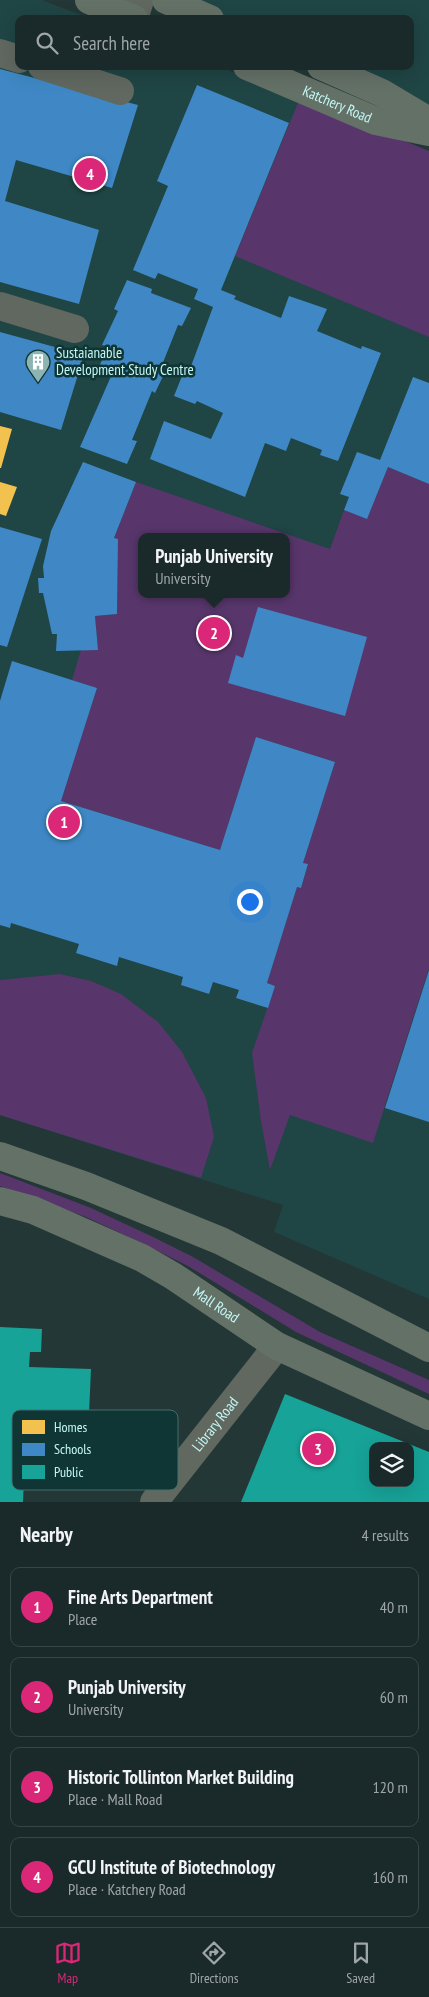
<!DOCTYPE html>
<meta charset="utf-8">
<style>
body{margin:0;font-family:"PT Sans Narrow",sans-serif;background:#273535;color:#f1f3f6}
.controls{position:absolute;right:15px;bottom:15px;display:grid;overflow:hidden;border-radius:10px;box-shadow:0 5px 20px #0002}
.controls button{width:45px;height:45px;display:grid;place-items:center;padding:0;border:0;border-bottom:1px solid #384546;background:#1a2929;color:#f1f3f6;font:25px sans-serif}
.you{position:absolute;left:249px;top:901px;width:18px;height:18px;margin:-12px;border:4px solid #fff;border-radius:50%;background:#1a73e8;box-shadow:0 0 0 8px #1a73e833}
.badge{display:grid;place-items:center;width:32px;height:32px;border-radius:50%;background:#db2777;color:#fff;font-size:16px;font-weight:700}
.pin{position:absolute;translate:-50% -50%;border:2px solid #fff;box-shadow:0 1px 5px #0006}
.popup{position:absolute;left:138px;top:533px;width:152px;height:65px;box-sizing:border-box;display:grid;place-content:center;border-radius:10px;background:#1a2929;filter:drop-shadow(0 1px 4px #0005);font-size:16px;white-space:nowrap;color:#9fa6a8}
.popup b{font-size:19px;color:#f1f3f6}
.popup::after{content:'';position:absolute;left:50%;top:100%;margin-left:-10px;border:10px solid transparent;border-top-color:#1a2929}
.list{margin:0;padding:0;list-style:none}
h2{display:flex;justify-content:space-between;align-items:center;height:65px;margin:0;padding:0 20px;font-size:21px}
h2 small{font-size:16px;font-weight:400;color:#9fa6a8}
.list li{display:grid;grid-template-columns:32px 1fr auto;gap:15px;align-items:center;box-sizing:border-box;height:80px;margin:0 10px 10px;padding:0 10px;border:1px solid #384546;border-radius:10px}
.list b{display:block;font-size:19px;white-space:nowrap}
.list p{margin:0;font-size:16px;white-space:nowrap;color:#9fa6a8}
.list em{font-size:16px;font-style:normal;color:#9fa6a8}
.icon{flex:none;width:28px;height:28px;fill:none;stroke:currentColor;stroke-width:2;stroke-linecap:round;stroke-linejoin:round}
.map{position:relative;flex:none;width:429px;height:1502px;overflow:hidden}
.search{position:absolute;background:#1a2929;box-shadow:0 5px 20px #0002;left:15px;right:15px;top:15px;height:55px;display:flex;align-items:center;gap:12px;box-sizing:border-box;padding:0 18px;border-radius:10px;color:#9fa6a8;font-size:19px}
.sheet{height:425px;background:#1a2929}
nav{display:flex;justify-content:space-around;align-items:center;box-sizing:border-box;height:70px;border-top:1px solid #384546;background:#1a2929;font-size:14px;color:#9fa6a8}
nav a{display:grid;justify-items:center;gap:2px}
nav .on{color:#db2777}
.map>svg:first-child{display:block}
.built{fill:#1f4544;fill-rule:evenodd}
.green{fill:#58366c;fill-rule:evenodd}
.homes{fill:#f2c14e}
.schools{fill:#3f88c5}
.public{fill:#17a398;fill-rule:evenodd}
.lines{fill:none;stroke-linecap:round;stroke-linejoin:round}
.minor{stroke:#606860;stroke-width:28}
.major{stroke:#647167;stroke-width:28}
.labels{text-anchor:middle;stroke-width:5;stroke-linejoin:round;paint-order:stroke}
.street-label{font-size:15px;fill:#c3f7f5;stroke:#0f3534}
.poi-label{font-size:15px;fill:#c3f7f5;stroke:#0f3534;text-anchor:start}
.key{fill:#0f3534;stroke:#456f6e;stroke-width:1}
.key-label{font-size:14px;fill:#c3f7f5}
</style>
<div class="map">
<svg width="429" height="1502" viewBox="0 0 429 1502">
<rect width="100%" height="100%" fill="#233737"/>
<g class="built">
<path d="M 0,0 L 42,0 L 91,19 L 19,19 L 19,66 L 217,66 L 300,98 L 429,151 L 429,1299 L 274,1232 L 283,1205 L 0,1115 ZM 142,537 L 286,537 L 286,594 L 142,594 Z"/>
<polygon points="182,0 429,0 429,105 338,66 410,66 410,19 226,19"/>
</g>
<g class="green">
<polygon points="300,98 429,151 429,337 235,256"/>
<path d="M 388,467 L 429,484 L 429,968 L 373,1143 L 290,1115 L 270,1170 L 261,1121 L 252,1053 L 275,986 L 267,983 L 297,887 L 301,888 L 308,865 L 303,863 L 335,762 L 256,737 L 220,850 L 61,801 L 97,688 L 72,680 L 81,650 L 98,649 L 95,616 L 117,614 L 118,539 L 114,538 L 136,482 L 330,549 L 344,510 L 367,518 ZM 142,537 L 286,537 L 286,594 L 142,594 Z"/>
<polygon points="60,974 91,981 121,994 158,1022 182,1052 206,1098 214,1137 201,1178 0,1115 0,980"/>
<polygon points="0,1173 91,1208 151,1236 193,1257 320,1332 429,1380 429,1394 296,1332 188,1266 146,1245 86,1217 0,1186"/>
</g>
<g class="homes">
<polygon points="0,426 12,429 1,468 0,468"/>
<polygon points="0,482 17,487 6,516 0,514"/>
</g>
<g class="schools">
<polygon points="0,69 138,105 112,188 16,160 5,201 99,230 79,304 0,282"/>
<polygon points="197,85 289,123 221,290 236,296 234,299 281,318 289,296 327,309 317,331 361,349 362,346 381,353 338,461 320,455 322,450 291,438 286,451 265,443 245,497 150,459 164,421 211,439 223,413 197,401 195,404 174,396 182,376 187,377 213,307 194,299 198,289 158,273 155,279 133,270 168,186 157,181"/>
<polygon points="127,280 152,289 151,293 191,308 182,326 178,325 160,370 165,372 155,393 152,391 132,440 137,441 127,464 80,447 112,374 98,368 109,347 102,345 118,311 114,309"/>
<polygon points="0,332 84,355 61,430 0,412"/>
<polygon points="413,377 429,383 429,484 388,467 367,519 344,510 349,497 340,494 357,452 380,460"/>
<polygon points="83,462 136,482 114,538 118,539 117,614 95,616 98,650 56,651 57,634 52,634 43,593 39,593 38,578 44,578 43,566 51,531"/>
<polygon points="0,527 42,539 7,647 0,645"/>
<polygon points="258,607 367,637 345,716 228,683 236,655 243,658"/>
<polygon points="12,661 97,688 61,801 220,850 256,737 335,762 303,863 308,864 301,888 297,887 267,983 275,986 268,1008 236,998 239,990 213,982 209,994 181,985 183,977 119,957 117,966 76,953 79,944 11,923 10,928 0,925 0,701"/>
<polygon points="429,970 429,1122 385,1108"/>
</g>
<g class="public">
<polygon points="0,1327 42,1329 41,1352 30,1352 29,1367 91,1369 86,1482 24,1479 23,1502 0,1502"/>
<path d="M 285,1394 L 429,1452 L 429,1502 L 241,1502 ZM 373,1446 L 410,1446 L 410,1483 L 373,1483 Z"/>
</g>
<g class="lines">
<g class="minor">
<polyline points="134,19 140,0"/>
<polyline points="0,53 19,59"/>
<polyline points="42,66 120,91"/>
<polyline points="0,306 75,329"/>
<path id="s1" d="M 154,1502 L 277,1346"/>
</g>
<g class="major">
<polyline points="89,0 134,19"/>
<polyline points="166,0 210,19"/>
<path id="s2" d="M 247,66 L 376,121 L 429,132"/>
<polyline points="321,66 382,93 429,121"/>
<polyline points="0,1156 86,1186 221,1241 429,1348"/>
<path id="s3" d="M 0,1201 L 33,1210 L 142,1258 L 173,1276 L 277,1346 L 429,1416"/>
</g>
</g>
<defs>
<symbol id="building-pin" viewBox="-11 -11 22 30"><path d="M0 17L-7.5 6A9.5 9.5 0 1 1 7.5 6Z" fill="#8bb4b2" stroke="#0f3534"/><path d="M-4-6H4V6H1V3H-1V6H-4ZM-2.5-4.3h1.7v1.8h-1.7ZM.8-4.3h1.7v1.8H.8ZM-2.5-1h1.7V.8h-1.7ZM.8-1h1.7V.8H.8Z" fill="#fff"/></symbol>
</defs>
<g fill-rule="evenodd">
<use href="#building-pin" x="24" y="348" width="28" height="38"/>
</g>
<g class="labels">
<g class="street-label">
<text dy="5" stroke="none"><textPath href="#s2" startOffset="98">Katchery Road</textPath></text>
<text dy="5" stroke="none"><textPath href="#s3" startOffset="241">Mall Road</textPath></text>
<text dy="5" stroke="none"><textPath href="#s1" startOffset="99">Library Road</textPath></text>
</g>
<g class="poi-label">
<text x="56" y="358">Sustaianable<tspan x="56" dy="17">Development Study Centre</tspan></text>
</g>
</g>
<rect x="12" y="1410" width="166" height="80" rx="8" class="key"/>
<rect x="22" y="1420" width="23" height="14" fill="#f2c14e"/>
<rect x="22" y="1443" width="23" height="13" fill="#3f88c5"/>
<rect x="22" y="1465" width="23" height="14" fill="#17a398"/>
<g class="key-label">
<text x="54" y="1432">Homes</text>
<text x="54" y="1454">Schools</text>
<text x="54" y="1477">Public</text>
</g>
</svg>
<div class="controls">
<button><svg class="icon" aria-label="layers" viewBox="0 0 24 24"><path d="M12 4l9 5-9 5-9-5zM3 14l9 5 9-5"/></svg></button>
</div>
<div class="you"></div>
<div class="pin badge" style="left:64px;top:822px">1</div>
<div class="pin badge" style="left:214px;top:633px">2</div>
<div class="popup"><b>Punjab University</b>University</div>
<div class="pin badge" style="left:318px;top:1449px">3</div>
<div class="pin badge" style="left:90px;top:174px">4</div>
<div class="search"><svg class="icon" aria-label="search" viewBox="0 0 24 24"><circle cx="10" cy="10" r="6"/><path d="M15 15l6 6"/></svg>Search here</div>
</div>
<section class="sheet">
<h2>Nearby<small>4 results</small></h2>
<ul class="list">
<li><span class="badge">1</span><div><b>Fine Arts Department</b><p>Place</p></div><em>40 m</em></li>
<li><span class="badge">2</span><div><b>Punjab University</b><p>University</p></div><em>60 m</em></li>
<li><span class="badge">3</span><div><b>Historic Tollinton Market Building</b><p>Place · Mall Road</p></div><em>120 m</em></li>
<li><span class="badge">4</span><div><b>GCU Institute of Biotechnology</b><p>Place · Katchery Road</p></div><em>160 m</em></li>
</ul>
</section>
<nav>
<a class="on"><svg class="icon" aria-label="map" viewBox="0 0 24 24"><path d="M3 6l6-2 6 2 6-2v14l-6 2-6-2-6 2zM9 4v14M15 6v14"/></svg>Map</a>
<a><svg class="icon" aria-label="directions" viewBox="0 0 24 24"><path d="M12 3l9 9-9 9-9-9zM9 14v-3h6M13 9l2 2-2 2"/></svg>Directions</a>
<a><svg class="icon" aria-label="saved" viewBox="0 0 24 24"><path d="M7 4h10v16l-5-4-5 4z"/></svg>Saved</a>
</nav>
